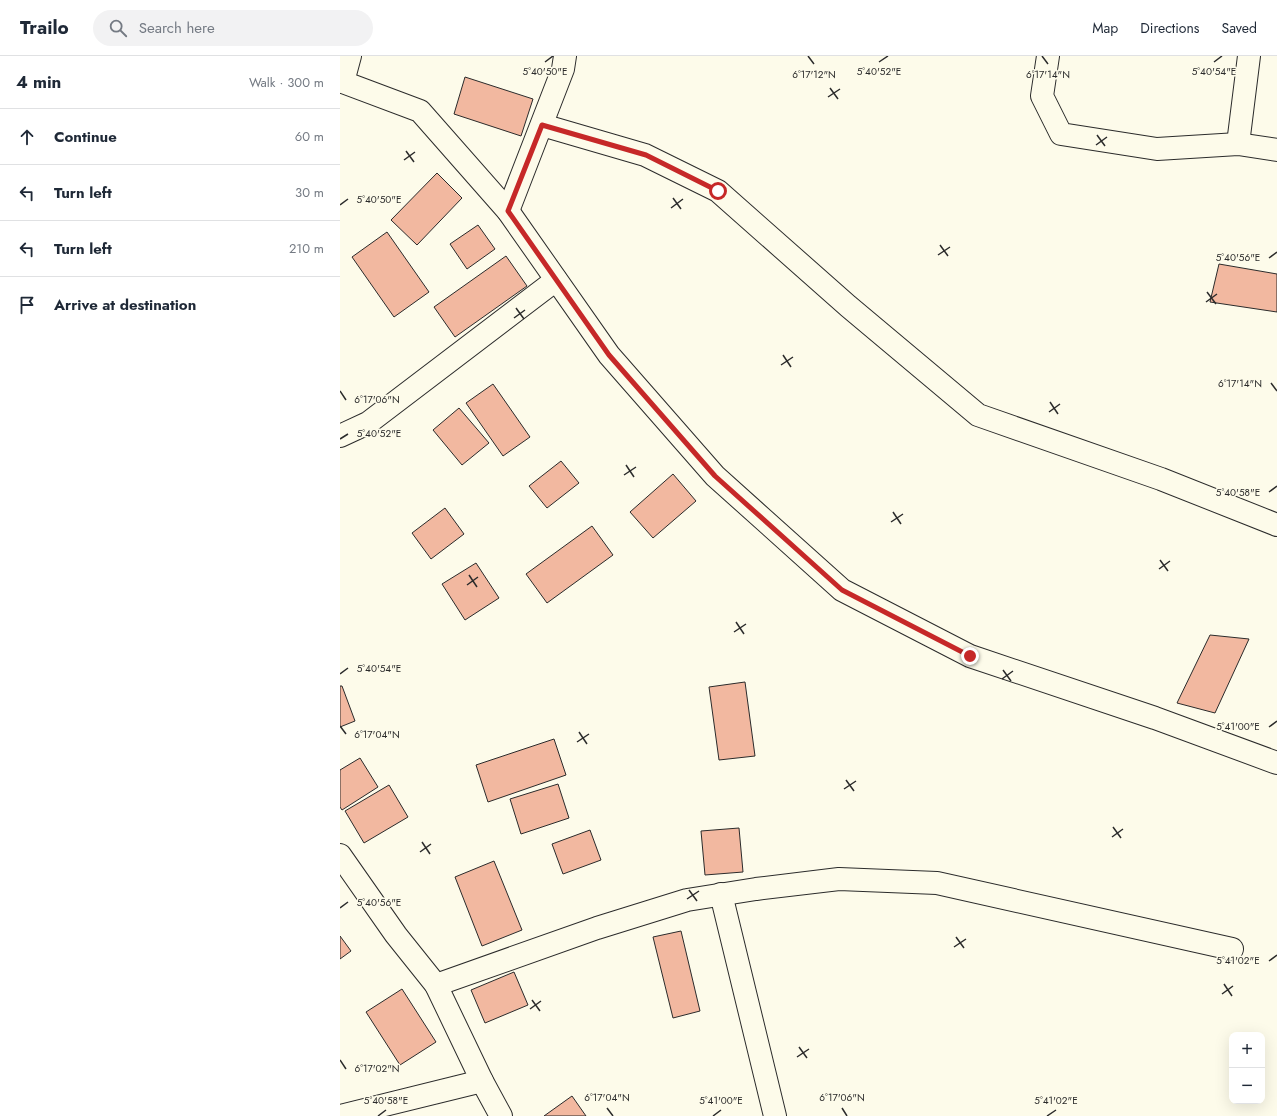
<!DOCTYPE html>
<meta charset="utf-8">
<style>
body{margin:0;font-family:Jost,sans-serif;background:#f2f2f3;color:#1f2937}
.controls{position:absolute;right:12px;bottom:12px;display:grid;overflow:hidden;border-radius:8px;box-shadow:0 4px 16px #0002}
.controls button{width:36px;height:36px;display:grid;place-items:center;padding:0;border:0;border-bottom:1px solid #e0e1e3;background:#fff;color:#1f2937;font:20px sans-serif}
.stop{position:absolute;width:12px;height:12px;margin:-9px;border:3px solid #c62828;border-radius:50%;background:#fff}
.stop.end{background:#c62828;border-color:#fff;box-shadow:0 1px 4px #0008}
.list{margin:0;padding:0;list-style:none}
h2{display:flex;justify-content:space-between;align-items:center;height:52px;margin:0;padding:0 16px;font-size:17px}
h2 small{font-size:13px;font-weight:400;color:#747a83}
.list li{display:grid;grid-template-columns:26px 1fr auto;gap:12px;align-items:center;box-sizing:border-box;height:56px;padding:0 16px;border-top:1px solid #e0e1e3}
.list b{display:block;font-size:15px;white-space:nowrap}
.list em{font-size:13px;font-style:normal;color:#747a83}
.icon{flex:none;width:22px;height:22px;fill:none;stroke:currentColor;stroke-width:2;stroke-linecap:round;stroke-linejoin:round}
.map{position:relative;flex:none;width:937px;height:1060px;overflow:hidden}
header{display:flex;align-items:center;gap:24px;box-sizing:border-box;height:56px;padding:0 20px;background:#fff;border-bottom:1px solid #e0e1e3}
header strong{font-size:19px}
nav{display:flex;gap:22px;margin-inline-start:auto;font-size:14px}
.search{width:280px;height:36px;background:#f2f2f3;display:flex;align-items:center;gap:10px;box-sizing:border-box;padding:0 14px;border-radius:22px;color:#747a83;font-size:15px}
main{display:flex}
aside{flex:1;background:#fff}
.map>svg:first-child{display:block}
.building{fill:#f2b8a0;stroke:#2b2b2b}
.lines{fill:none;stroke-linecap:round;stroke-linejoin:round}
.minor-casing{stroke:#2b2b2b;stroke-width:24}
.minor{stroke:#fdfbea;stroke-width:22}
.route{stroke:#c62828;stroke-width:5}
.ticks{fill:none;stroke:#2b2b2b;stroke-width:1.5}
.ticks-label{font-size:10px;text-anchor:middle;fill:#2b2b2b;stroke:#fdfbea;stroke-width:3;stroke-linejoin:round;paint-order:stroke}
</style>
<header>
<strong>Trailo</strong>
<div class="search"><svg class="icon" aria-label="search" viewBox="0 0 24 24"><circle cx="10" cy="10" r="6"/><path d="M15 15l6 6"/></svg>Search here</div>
<nav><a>Map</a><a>Directions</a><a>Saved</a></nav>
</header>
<main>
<aside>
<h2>4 min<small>Walk · 300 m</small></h2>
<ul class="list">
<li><svg class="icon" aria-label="ahead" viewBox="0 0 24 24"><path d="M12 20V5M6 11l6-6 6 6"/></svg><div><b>Continue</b></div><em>60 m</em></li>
<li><svg class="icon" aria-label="left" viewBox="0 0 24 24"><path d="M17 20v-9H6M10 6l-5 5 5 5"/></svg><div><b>Turn left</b></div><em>30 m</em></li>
<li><svg class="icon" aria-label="left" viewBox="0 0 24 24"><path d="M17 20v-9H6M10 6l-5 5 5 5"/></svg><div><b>Turn left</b></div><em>210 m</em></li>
<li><svg class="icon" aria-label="arrive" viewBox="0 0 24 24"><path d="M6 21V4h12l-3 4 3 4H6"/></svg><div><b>Arrive at destination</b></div></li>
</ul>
</aside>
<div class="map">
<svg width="937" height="1060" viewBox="0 0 937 1060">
<rect width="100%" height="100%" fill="#fdfbea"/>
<g class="building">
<polygon points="125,21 193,43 181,80 114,58"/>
<polygon points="97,117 122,142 77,189 51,164"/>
<polygon points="138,169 155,193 127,213 110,188"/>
<polygon points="47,176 89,236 54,261 12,201"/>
<polygon points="166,200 187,230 115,281 94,251"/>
<polygon points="879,208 937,218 937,256 870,246"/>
<polygon points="153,328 190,381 163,400 126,347"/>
<polygon points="119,352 149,387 122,409 93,374"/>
<polygon points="221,405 239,427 207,452 189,430"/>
<polygon points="333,418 356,445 313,482 290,456"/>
<polygon points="105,452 124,478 91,503 72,477"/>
<polygon points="252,470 273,499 207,547 186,518"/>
<polygon points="136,507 159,542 125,564 102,528"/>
<polygon points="870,579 909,583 875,657 837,647"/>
<polygon points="405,626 415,700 379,704 369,631"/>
<polygon points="0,630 2,630 15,665 0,671"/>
<polygon points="214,683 226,719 148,746 136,709"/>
<polygon points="20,702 38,731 2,754 0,751 0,714"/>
<polygon points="218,728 229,762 181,778 170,743"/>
<polygon points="49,729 68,761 24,787 5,755"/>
<polygon points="399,772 403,816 365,819 361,775"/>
<polygon points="250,774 261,804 223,818 212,788"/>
<polygon points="154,805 182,874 142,890 115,821"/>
<polygon points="341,875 360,955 333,962 313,881"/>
<polygon points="0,880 11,895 0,903"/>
<polygon points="174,916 188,949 145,967 131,934"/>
<polygon points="62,933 96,986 60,1009 26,956"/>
<polygon points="232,1040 246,1060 204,1060"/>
</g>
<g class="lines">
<defs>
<g id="minor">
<polyline points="708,0 702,40 721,78 817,93 898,88 937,94"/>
<polyline points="0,25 80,55 168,155 269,299 375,420 502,534 630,600 815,662 937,707"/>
<polyline points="3,26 10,0"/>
<polyline points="202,69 305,99 378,135 508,250 638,359 821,423 937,469"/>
<polyline points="898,88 909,0"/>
<polyline points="168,155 223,13 225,0"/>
<polyline points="0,380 28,367 216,224"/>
<polyline points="0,799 56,879 96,929 142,1025 161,1060"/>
<polyline points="381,838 435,1060"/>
<polyline points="96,929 257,872 347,844 416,833 499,823 597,827 892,893"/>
<polyline points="0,1060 142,1025"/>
</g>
</defs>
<use href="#minor" class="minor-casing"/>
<use href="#minor" class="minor"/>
</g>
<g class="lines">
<polyline class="route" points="378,135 306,99 202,69 168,155 269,299 375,420 502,534 630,600"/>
</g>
<path class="ticks" d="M 468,0 L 474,8M 702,0 L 708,8M 205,6 L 213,0M 539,6 L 548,0M 874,6 L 882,0M 490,32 L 498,43M 488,41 L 500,33M 757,79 L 765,90M 756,89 L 767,81M 66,95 L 74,106M 64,104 L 75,96M 333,142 L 341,153M 0,149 L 8,143M 331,152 L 343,143M 600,189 L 608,200M 598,199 L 610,191M 929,202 L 937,196M 867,236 L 876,248M 866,246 L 877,238M 176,252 L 184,263M 174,262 L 185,254M 443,299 L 451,311M 441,309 L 453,301M 931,327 L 937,335M 0,335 L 6,344M 710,346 L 718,358M 709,356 L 720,348M 0,383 L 8,378M 286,409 L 294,421M 284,419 L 296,411M 929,436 L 937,430M 553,456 L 561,468M 551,466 L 563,458M 820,504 L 828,515M 819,513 L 830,505M 129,519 L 137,531M 127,529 L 138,521M 396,566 L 404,578M 394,576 L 406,568M 663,614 L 671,625M 0,618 L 8,612M 662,623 L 673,615M 0,670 L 6,678M 929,671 L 937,665M 239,676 L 247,688M 237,686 L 249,678M 506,724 L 514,735M 504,733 L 516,725M 773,771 L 781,782M 772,781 L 783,773M 82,786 L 90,798M 80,796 L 91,788M 349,834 L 357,845M 347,843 L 359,835M 0,852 L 8,846M 616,881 L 624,892M 614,891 L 626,883M 929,905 L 937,899M 884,928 L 892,940M 882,938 L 893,930M 192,944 L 200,955M 190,953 L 201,945M 459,991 L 467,1002M 457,1001 L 469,993M 0,1004 L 6,1013M 267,1052 L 273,1060M 502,1052 L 507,1060M 38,1060 L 46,1054M 373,1060 L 381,1054M 707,1060 L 716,1054"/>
<g class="ticks-label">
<text x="205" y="19">5°40'50"E</text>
<text x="539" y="19">5°40'52"E</text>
<text x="874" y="19">5°40'54"E</text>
<text x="474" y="22">6°17'12"N</text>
<text x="708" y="22">6°17'14"N</text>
<text x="39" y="147">5°40'50"E</text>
<text x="898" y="205">5°40'56"E</text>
<text x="900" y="331">6°17'14"N</text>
<text x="37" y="347">6°17'06"N</text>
<text x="39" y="381">5°40'52"E</text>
<text x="898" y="440">5°40'58"E</text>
<text x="39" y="616">5°40'54"E</text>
<text x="898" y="674">5°41'00"E</text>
<text x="37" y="682">6°17'04"N</text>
<text x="39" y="850">5°40'56"E</text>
<text x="898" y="908">5°41'02"E</text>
<text x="37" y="1016">6°17'02"N</text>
<text x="267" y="1045">6°17'04"N</text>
<text x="502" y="1045">6°17'06"N</text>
<text x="46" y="1048">5°40'58"E</text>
<text x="381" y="1048">5°41'00"E</text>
<text x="716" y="1048">5°41'02"E</text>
</g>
</svg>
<div class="controls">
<button>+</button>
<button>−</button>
</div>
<div class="stop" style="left:378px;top:135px"></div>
<div class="stop end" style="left:630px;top:600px"></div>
</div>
</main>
